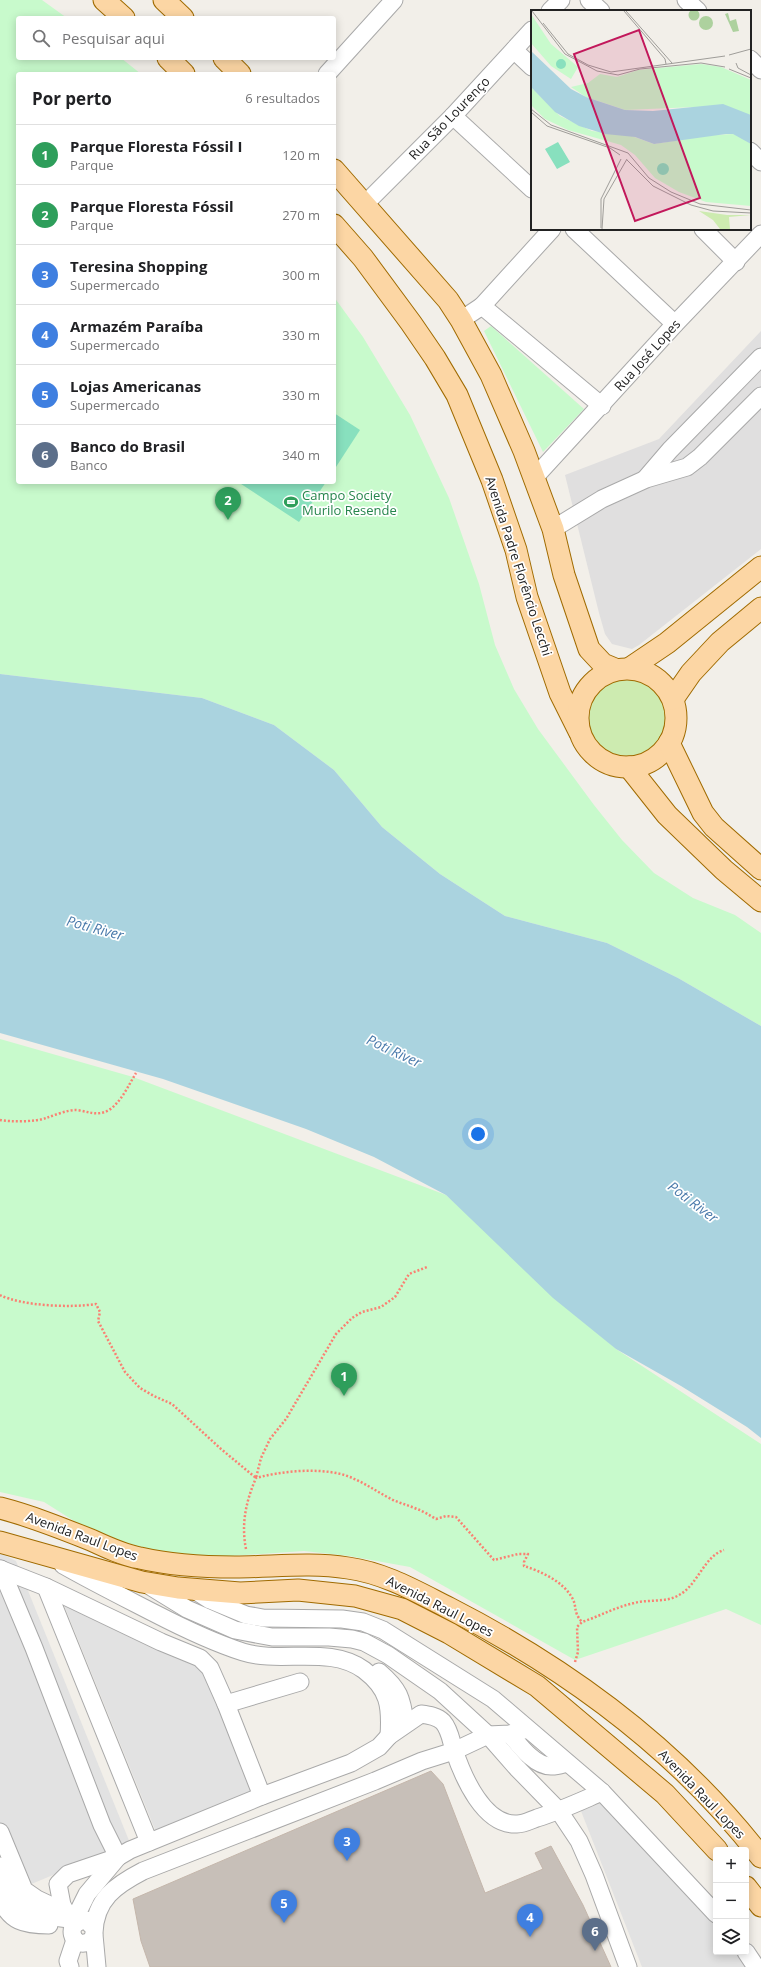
<!DOCTYPE html>
<html lang="pt">
<meta charset="utf-8">
<style>
body{margin:0;font-family:"Open Sans",sans-serif;background:#f2f2f2;color:#202124}
.controls{position:absolute;right:12px;bottom:12px;display:grid;overflow:hidden;border-radius:4px;box-shadow:0 2px 10px #0003}
.controls button{width:36px;height:36px;display:grid;place-items:center;padding:0;border:0;border-bottom:1px solid #e0e0e0;background:#fff;color:#202124;font:20px sans-serif}
.you{position:absolute;left:478px;top:1134px;width:14px;height:14px;margin:-10px;border:3px solid #fff;border-radius:50%;background:#1a73e8;box-shadow:0 0 0 6px #1a73e833}
.badge{display:grid;place-items:center;width:26px;height:26px;border-radius:50%;background:#0b8043;color:#fff;font-size:13px;font-weight:700}
.pin{position:absolute;translate:-50% -33px;filter:drop-shadow(0 1px 2px #0008)}
.pin::after{content:'';position:absolute;top:21px;width:14px;height:12px;background:inherit;clip-path:polygon(0 0,100% 0,50% 100%)}
.list{margin:0;padding:0;list-style:none}
h2{display:flex;justify-content:space-between;align-items:center;height:52px;margin:0;padding:0 16px;font-size:17px}
h2 small{font-size:13px;font-weight:400;color:#757577}
.list li{display:grid;grid-template-columns:26px 1fr auto;gap:12px;align-items:center;box-sizing:border-box;height:60px;padding:0 16px;border-top:1px solid #e0e0e0}
.list b{display:block;font-size:15px;white-space:nowrap}
.list p{margin:0;font-size:13px;white-space:nowrap;color:#757577}
.list em{font-size:13px;font-style:normal;color:#757577}
.icon{flex:none;width:22px;height:22px;fill:none;stroke:currentColor;stroke-width:2;stroke-linecap:round;stroke-linejoin:round}
.map{position:relative;flex:none;width:761px;height:1967px;overflow:hidden}
.search{position:absolute;background:#fff;box-shadow:0 2px 10px #0003;left:16px;top:16px;width:320px;height:44px;display:flex;align-items:center;gap:10px;box-sizing:border-box;padding:0 14px;border-radius:4px;color:#757577;font-size:15px}
.panel{position:absolute;background:#fff;box-shadow:0 2px 10px #0003;left:16px;top:72px;width:320px;height:412px;border-radius:4px}
.map>svg:first-child{display:block}
.residential{fill:#e0dfdf}
.grass{fill:#cdebb0}
.park{fill:#c8facc}
.pitch{fill:#88e0be}
.parking{fill:#e2e2e2}
.water{fill:#aad3df}
.building{fill:#c7bfb8;stroke:#c4b6ab}
.lines{fill:none;stroke-linecap:round;stroke-linejoin:round}
.minor-casing{stroke:#a9a9a9;stroke-width:19}
.major-casing{stroke:#a06b00;stroke-width:23}
.path{stroke:#fa8072;stroke-width:2.5;stroke-dasharray:2 2;stroke-linecap:butt}
.minor{stroke:#fff;stroke-width:17}
.major{stroke:#fcd6a4;stroke-width:21}
.labels{text-anchor:middle;stroke-width:3.5;stroke-linejoin:round;paint-order:stroke}
.street-label{font-size:13px;fill:#222;stroke:#fff}
.leisure-label{font-size:13px;fill:#27864d;stroke:#fff;text-anchor:start}
.water-label{font-size:14px;font-style:italic;fill:#4a7aab;stroke:#fff}
.inset-road{fill:none;stroke:#9f9d99;stroke-width:1}
.view{fill:#c2185b;fill-opacity:0.15;stroke:#c2185b;stroke-width:2}
.inset-edge{fill:none;stroke:#222;stroke-width:2}
</style>
<div class="map">
<svg width="761" height="1967" viewBox="0 0 761 1967">
<rect width="100%" height="100%" fill="#f2efe9"/>
<polygon class="residential" points="761,331 761,549 639,645 632,649 612,644 605,634 599,613 565,475 659,439"/>
<circle class="grass" cx="627" cy="717" r="39"/>
<g class="park">
<polygon points="0,0 42,0 67,18 18,18 18,58 121,58 141,74 18,74 18,482 334,482 334,297 363,337 410,415 449,498 479,584 495,645 514,689 538,729 594,805 622,840 654,873 693,898 735,915 761,933 761,1026 678,978 607,943 505,916 440,874 382,827 334,770 274,725 202,698 0,674"/>
<polygon points="491,326 584,409 543,452 484,331"/>
<polygon points="0,1039 133,1077 446,1195 616,1349 761,1444 761,1625 726,1609 575,1660 410,1567 349,1556 304,1551 201,1558 160,1552 122,1542 82,1526 44,1502 0,1492"/>
</g>
<g class="pitch">
<polygon points="334,413 360,430 334,470"/>
<polygon points="238,482 326,482 299,522"/>
</g>
<g class="parking">
<polygon points="0,1553 16,1561 130,1843 17,1890 0,1846"/>
<polygon points="63,1603 216,1670 263,1790 156,1832"/>
<polygon points="609,1800 716,1913 716,1952 744,1952 753,1967 642,1967 581,1811"/>
</g>
<polygon class="water" points="0,674 202,698 274,725 334,770 382,827 440,874 505,916 607,943 678,978 761,1026 761,1438 747,1427 681,1386 616,1349 553,1298 446,1195 374,1157 306,1129 163,1079 0,1033"/>
<polygon class="building" points="431,1771 443,1784 485,1893 543,1869 535,1853 551,1846 583,1905 611,1967 150,1967 141,1941 133,1899"/>
<g class="lines">
<defs>
<g id="minor">
<polyline points="589,0 601,11"/>
<polyline points="686,0 698,11"/>
<polyline points="550,11 561,0"/>
<polyline points="514,50 532,67"/>
<polyline points="750,59 761,70"/>
<polyline points="327,74 394,0"/>
<polyline points="453,116 532,189"/>
<polyline points="750,151 761,162"/>
<polyline points="365,204 453,116 532,30"/>
<polyline points="574,229 675,324"/>
<polyline points="703,229 736,262"/>
<polyline points="482,306 552,229"/>
<polyline points="461,320 482,306 602,406"/>
<polyline points="534,478 675,324 761,234"/>
<polyline points="646,478 670,450 761,357"/>
<polyline points="553,529 602,499 646,479 687,467 700,457 761,396"/>
<path d="M 63,1565 C 93,1582 123,1597 154,1613 C 183,1628 212,1642 243,1652 C 281,1664 330,1645 364,1670 C 389,1689 391,1706 389,1736"/>
<polyline points="0,1569 46,1587 161,1642 200,1658 210,1668 226,1704 262,1796"/>
<polyline points="1,1569 34,1648 102,1825 118,1857 87,1894 76,1916"/>
<polyline points="148,1585 187,1609 235,1630 272,1637 329,1637 352,1639 364,1642 388,1655 440,1691 488,1735 517,1768 559,1811 579,1841 594,1875 628,1967"/>
<polyline points="46,1587 149,1842"/>
<polyline points="196,1591 210,1600 246,1615 263,1618 342,1619 363,1622 383,1630 493,1699 602,1792 716,1914"/>
<path d="M 379,1672 C 399,1689 402,1698 405,1723"/>
<polyline points="226,1704 300,1682"/>
<path d="M 510,1734 C 519,1745 535,1767 552,1766 C 557,1766 563,1764 567,1763"/>
<polyline points="0,1832 24,1890 37,1899 71,1915"/>
<path d="M 0,1866 C 17,1913 19,1913 68,1919"/>
<path d="M 0,1897 C 9,1922 25,1925 49,1925"/>
<path d="M 67,1914 L 62,1905 L 58,1884 L 68,1874 L 118,1857 L 130,1850 L 262,1796 L 351,1763 L 379,1747 L 389,1736 L 421,1714 C 429,1715 437,1716 443,1722 C 450,1730 451,1741 454,1750 C 463,1777 484,1826 517,1824 C 524,1824 531,1820 537,1818 C 560,1811 581,1801 602,1792"/>
<path d="M 94,1928 L 86,1920 C 63,1922 72,1949 88,1942 C 92,1940 94,1937 94,1933 C 95,1899 116,1885 143,1871 L 375,1781 L 422,1761 L 454,1751 L 488,1735 L 510,1734 L 527,1729"/>
<polyline points="94,1935 97,1967"/>
<polyline points="746,1952 756,1967"/>
<polyline points="70,1967 68,1961 75,1940"/>
</g>
<g id="major">
<polyline points="104,0 124,18"/>
<polyline points="164,0 183,18"/>
<polyline points="168,58 184,74"/>
<polyline points="224,58 240,74"/>
<polyline points="334,170 448,300 461,320 491,375 524,451 553,529 564,575 589,649 603,664 615,669"/>
<polyline points="334,225 363,258 411,323 435,358 457,395 492,480 516,550 527,597 560,693 579,731"/>
<polyline points="630,668 667,643 761,567"/>
<circle cx="627" cy="718" r="49"/>
<polyline points="673,699 691,673 720,642 761,608"/>
<polyline points="669,743 703,813 714,827 761,869"/>
<polyline points="629,767 667,815 724,870 761,901"/>
<path d="M 0,1508 C 31,1516 61,1528 91,1540 C 106,1547 123,1555 140,1558 C 170,1565 204,1567 235,1567 C 274,1567 309,1562 348,1568 C 385,1573 417,1592 449,1608 C 568,1669 679,1751 761,1857"/>
<polyline points="0,1542 142,1582 178,1588 240,1593 298,1590 355,1596 402,1609 449,1633 537,1686 665,1794 717,1850"/>
<polyline points="746,1887 761,1906"/>
</g>
</defs>
<use href="#minor" class="minor-casing"/>
<use href="#major" class="major-casing"/>
<g class="path">
<path d="M 0,1120 C 11,1122 35,1122 46,1118 C 55,1115 67,1110 76,1110 C 88,1111 97,1117 109,1110 C 122,1101 128,1086 136,1073"/>
<path d="M 0,1295 C 22,1306 71,1308 96,1304 L 100,1312 L 98,1321 L 125,1372 L 140,1388 L 154,1396 L 172,1404 L 221,1449 L 256,1478 L 261,1458 L 270,1439 L 286,1419 L 336,1334 L 352,1318 L 362,1312 L 381,1307 L 395,1297 L 409,1274 L 427,1267"/>
<path d="M 246,1549 C 241,1524 246,1501 256,1478 C 282,1471 315,1468 341,1474 C 359,1479 374,1490 391,1499 C 399,1503 408,1505 417,1509 C 423,1511 429,1515 436,1519 L 446,1516 L 456,1517 L 494,1560 L 518,1554 L 528,1554 L 524,1562 L 524,1566 C 540,1571 562,1581 571,1596 C 578,1606 572,1611 582,1622"/>
<path d="M 575,1662 L 578,1652 L 577,1627 L 582,1622 C 600,1616 616,1607 634,1603 C 649,1599 666,1603 679,1595 C 698,1585 704,1556 724,1550"/>
</g>
<use href="#minor" class="minor"/>
<use href="#major" class="major"/>
</g>
<defs>
<symbol id="stadium-bare" viewBox="-9 -9 18 18"><path d="M0-5a6.5 5 0 1 0 0 10a6.5 5 0 1 0 0-10ZM-3.5-1.8h7v3.6h-7Z" fill="#2e9e5b" stroke="#fff" stroke-width="2.5" paint-order="stroke"/></symbol>
</defs>
<g fill-rule="evenodd">
<use href="#stadium-bare" x="281" y="492" width="20" height="20"/>
</g>
<g class="labels">
<g class="street-label">
<text transform="translate(449 118) rotate(-46)" y="5">Rua São Lourenço</text>
<text transform="translate(647 355) rotate(-48)" y="5">Rua José Lopes</text>
<text transform="translate(519 566) rotate(72)" y="5">Avenida Padre Florêncio Lecchi</text>
<text transform="translate(82 1536) rotate(20)" y="5">Avenida Raul Lopes</text>
<text transform="translate(440 1606) rotate(27)" y="5">Avenida Raul Lopes</text>
<text transform="translate(702 1794) rotate(46)" y="5">Avenida Raul Lopes</text>
</g>
<g class="leisure-label">
<text x="302" y="500">Campo Society<tspan x="302" dy="15">Murilo Resende</tspan></text>
</g>
<g class="water-label">
<text transform="translate(95 928) rotate(15)" y="5">Poti River</text>
<text transform="translate(394 1051) rotate(25)" y="5">Poti River</text>
<text transform="translate(693 1202) rotate(37)" y="5">Poti River</text>
</g>
</g>
<g transform="translate(531 10)">
<rect width="220" height="220" fill="#f2efe9"/>
<path d="M 168,201 L 196,205 L 220,205 L 198,207 L 199,219 L 189,219 L 182,210 Z" fill="#cdebb0"/>
<path d="M157.5 5a5.5 5.5 0 1 1 11 0a5.5 5.5 0 1 1-11 0ZM 197,3 L 199,11 L 205,9 L 208,21 L 202,22 L 194,4 ZM168 13a7 7 0 1 1 14 0a7 7 0 1 1-14 0Z" fill="#add19e"/>
<path d="M 0,4 L 20,34 L 47,57 L 40,69 L 20,56 L 0,33 ZM 170,54 L 190,57 L 220,70 L 220,105 L 164,97 L 94,100 L 55,87 L 40,77 L 57,73 L 69,64 L 86,67 L 107,60 ZM 0,77 L 29,106 L 61,121 L 98,125 L 123,134 L 181,125 L 202,124 L 209,126 L 220,134 L 220,196 L 175,192 L 148,182 L 124,168 L 104,145 L 90,135 L 37,120 L 14,109 L 1,96 Z" fill="#c8facc"/>
<path d="M25 54a5 5 0 1 1 10 0a5 5 0 1 1-10 0ZM 27,132 L 39,152 L 26,159 L 14,139 ZM126 159a6 6 0 1 1 12 0a6 6 0 1 1-12 0Z" fill="#88e0be"/>
<path d="M 0,41 L 40,79 L 55,87 L 94,100 L 122,101 L 192,94 L 220,105 L 220,134 L 202,124 L 195,124 L 123,134 L 104,127 L 74,124 L 48,116 L 24,102 L 0,77 Z" fill="#aad3df"/>
<path class="inset-road" d="M 1,1 L 34,44 L 66,61 L 87,65 L 109,59 L 170,53 L 194,57M 93,1 L 134,49 L 135,54M 95,1 L 141,53M 12,13 L 37,44 L 57,55 L 80,62 L 194,46M 198,45 L 220,39M 205,53 L 207,58 L 220,65M 198,59 L 220,68M 0,99 L 20,115 L 97,143M 0,102 L 16,116 L 79,138 L 89,145M 97,143 L 118,168 L 140,182 L 169,194 L 220,200M 96,150 L 122,176 L 160,195 L 182,201 L 220,203M 70,218 L 70,189 L 90,149M 71,219 L 73,189 L 96,149"/>
<path class="view" d="M 108,20 L 169,188 L 104,211 L 43,44 Z"/>
<rect width="220" height="220" class="inset-edge"/>
</g>
</svg>
<div class="controls">
<button>+</button>
<button>−</button>
<button><svg class="icon" aria-label="layers" viewBox="0 0 24 24"><path d="M12 4l9 5-9 5-9-5zM3 14l9 5 9-5"/></svg></button>
</div>
<div class="you"></div>
<div class="pin badge" style="left:344px;top:1396px;background:#2e9e5b">1</div>
<div class="pin badge" style="left:228px;top:520px;background:#2e9e5b">2</div>
<div class="pin badge" style="left:347px;top:1861px;background:#3f7fe0">3</div>
<div class="pin badge" style="left:530px;top:1937px;background:#3f7fe0">4</div>
<div class="pin badge" style="left:284px;top:1923px;background:#3f7fe0">5</div>
<div class="pin badge" style="left:595px;top:1951px;background:#5c6f8a">6</div>
<div class="search"><svg class="icon" aria-label="search" viewBox="0 0 24 24"><circle cx="10" cy="10" r="6"/><path d="M15 15l6 6"/></svg>Pesquisar aqui</div>
<section class="panel">
<h2>Por perto<small>6 resultados</small></h2>
<ul class="list">
<li><span class="badge" style="background:#2e9e5b">1</span><div><b>Parque Floresta Fóssil I</b><p>Parque</p></div><em>120 m</em></li>
<li><span class="badge" style="background:#2e9e5b">2</span><div><b>Parque Floresta Fóssil</b><p>Parque</p></div><em>270 m</em></li>
<li><span class="badge" style="background:#3f7fe0">3</span><div><b>Teresina Shopping</b><p>Supermercado</p></div><em>300 m</em></li>
<li><span class="badge" style="background:#3f7fe0">4</span><div><b>Armazém Paraíba</b><p>Supermercado</p></div><em>330 m</em></li>
<li><span class="badge" style="background:#3f7fe0">5</span><div><b>Lojas Americanas</b><p>Supermercado</p></div><em>330 m</em></li>
<li><span class="badge" style="background:#5c6f8a">6</span><div><b>Banco do Brasil</b><p>Banco</p></div><em>340 m</em></li>
</ul>
</section>
</div>
